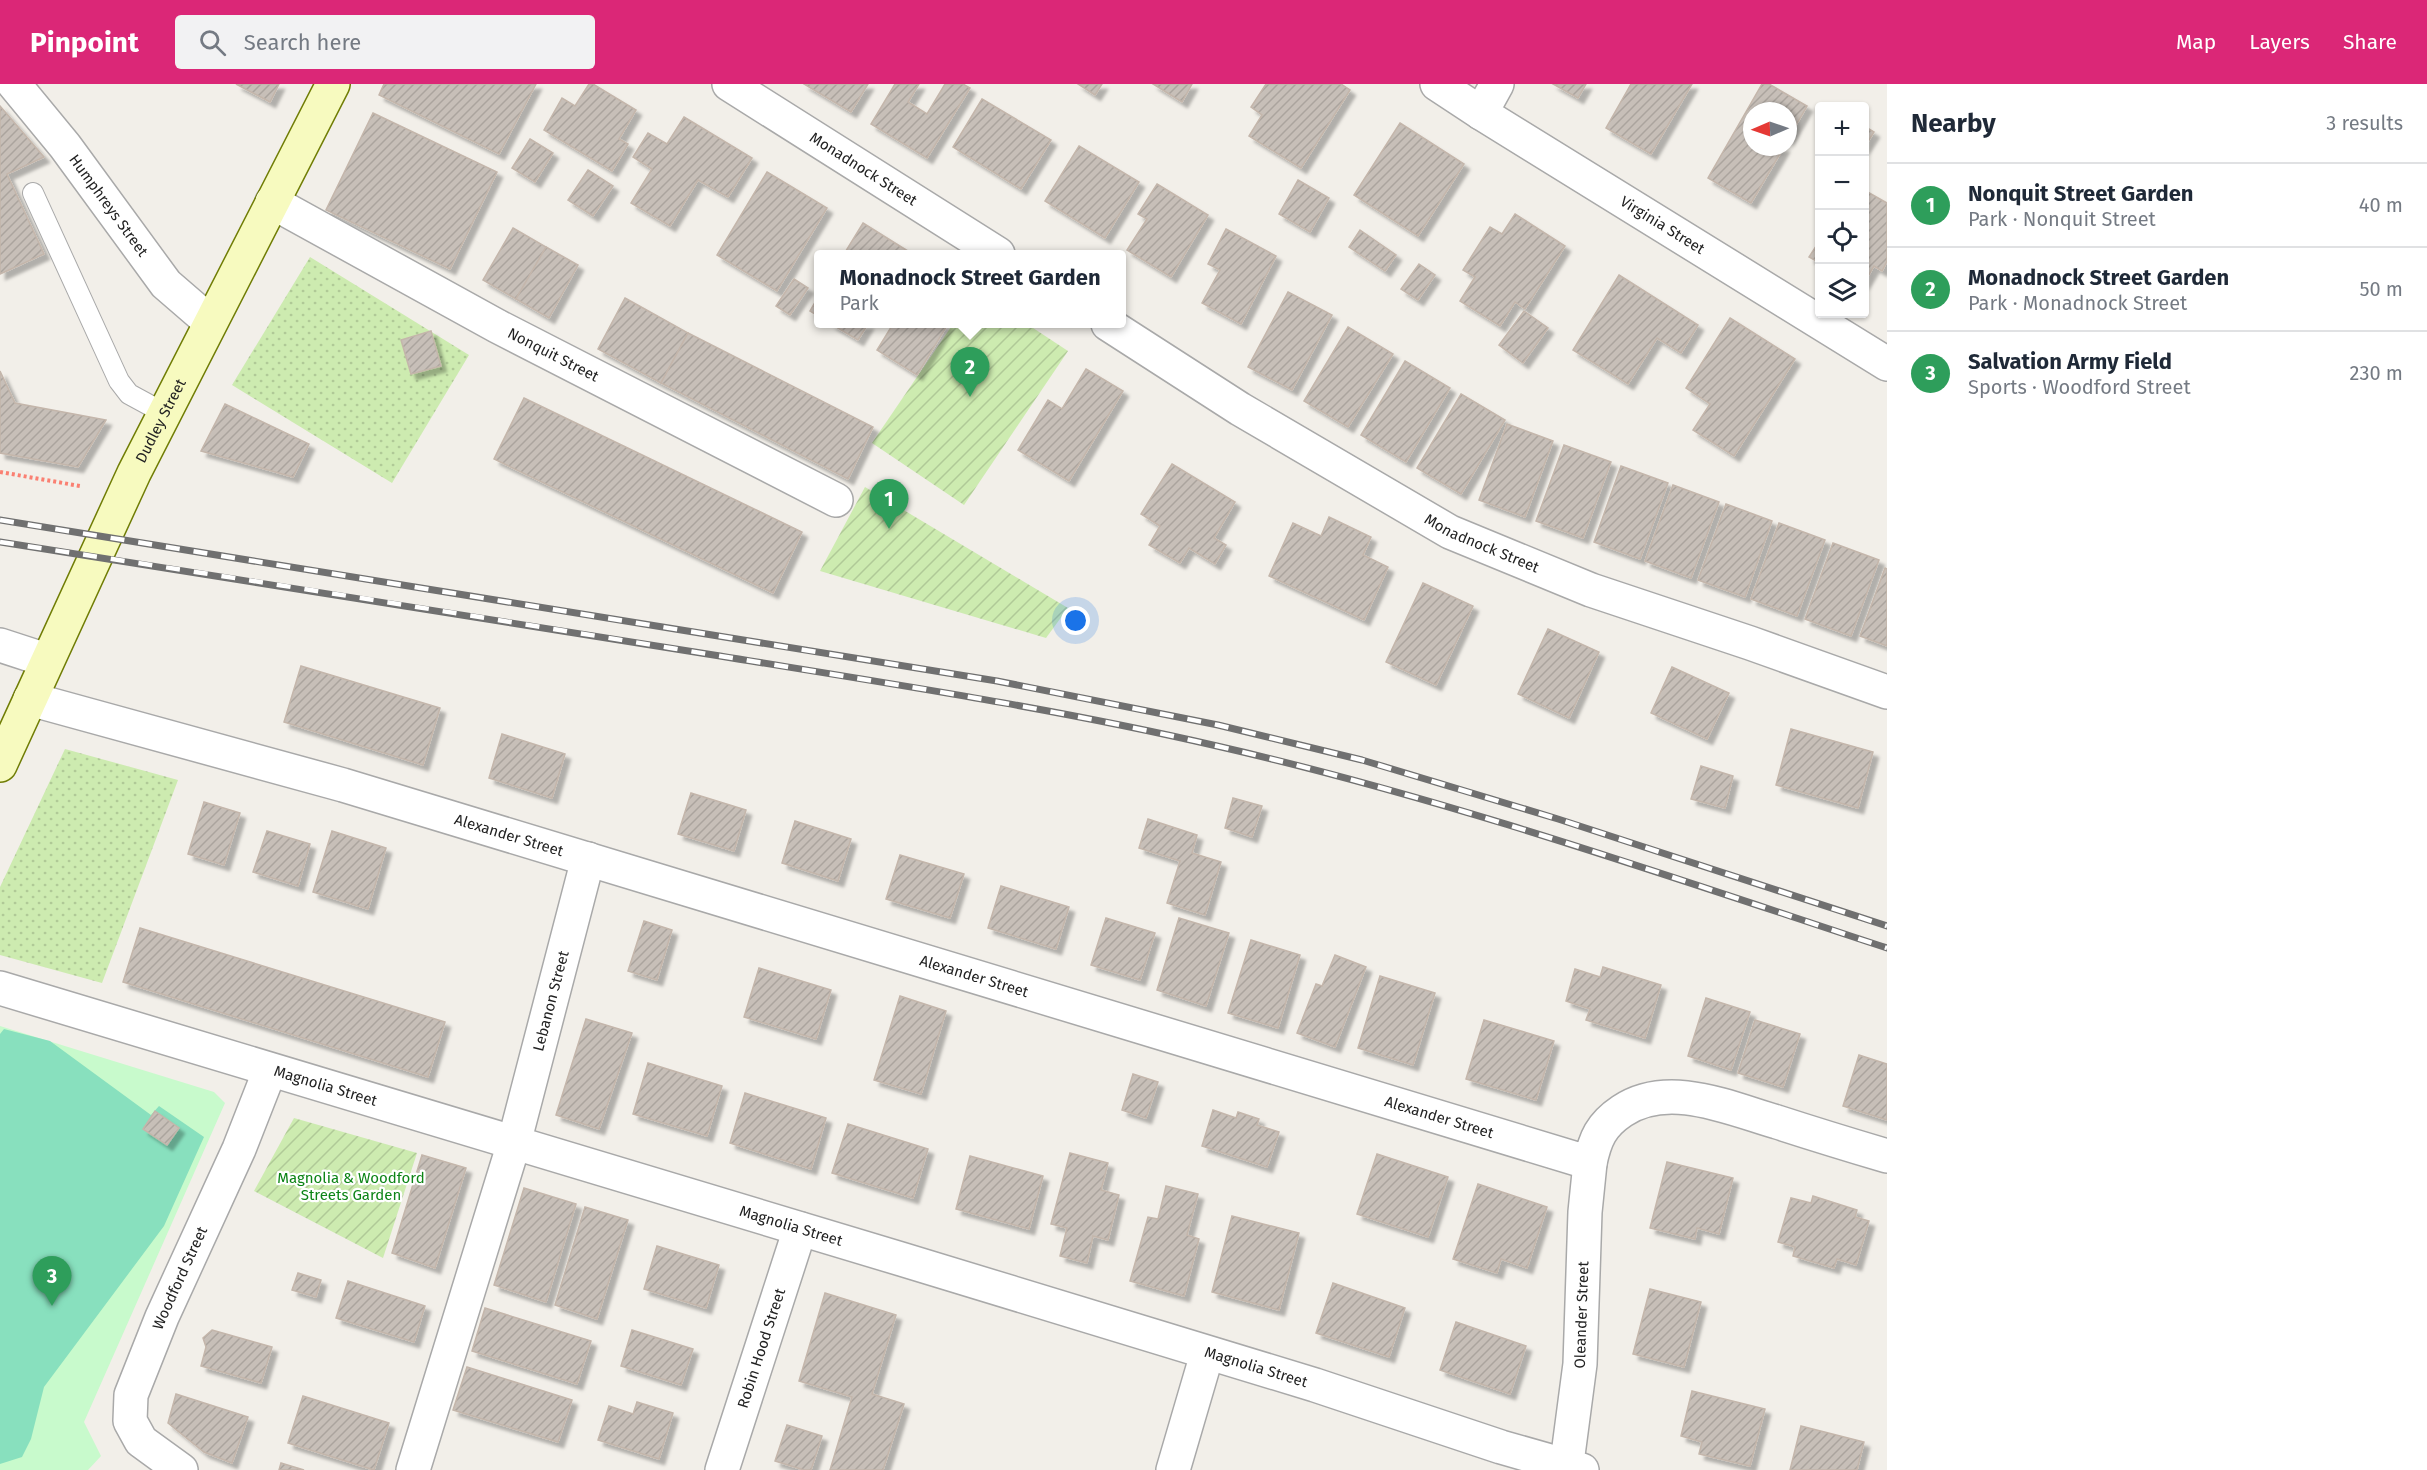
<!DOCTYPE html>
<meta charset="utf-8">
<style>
body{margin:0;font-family:"Fira Sans",sans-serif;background:#f2f2f3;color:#1f2937}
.controls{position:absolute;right:18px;top:18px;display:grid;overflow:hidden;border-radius:6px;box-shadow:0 2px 4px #0004}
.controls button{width:54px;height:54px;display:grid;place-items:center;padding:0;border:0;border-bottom:2px solid #e0e1e3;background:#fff;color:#1f2937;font:30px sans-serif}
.compass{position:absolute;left:1743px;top:18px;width:54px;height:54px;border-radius:50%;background:#fff;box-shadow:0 2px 4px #0004;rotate:268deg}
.you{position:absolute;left:1076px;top:537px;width:21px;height:21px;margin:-15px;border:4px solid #fff;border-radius:50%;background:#1a73e8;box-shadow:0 0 0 9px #1a73e833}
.badge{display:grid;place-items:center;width:39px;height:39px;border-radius:50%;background:#db2777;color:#fff;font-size:20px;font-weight:700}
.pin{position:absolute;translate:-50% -50px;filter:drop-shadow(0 2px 3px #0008)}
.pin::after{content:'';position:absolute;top:32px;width:21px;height:18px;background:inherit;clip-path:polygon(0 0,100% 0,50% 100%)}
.popup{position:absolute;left:814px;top:166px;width:312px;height:78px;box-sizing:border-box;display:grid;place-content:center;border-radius:6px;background:#fff;filter:drop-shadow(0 2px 4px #0005);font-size:20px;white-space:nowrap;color:#747a83}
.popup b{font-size:22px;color:#1f2937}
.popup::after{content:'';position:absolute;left:50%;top:100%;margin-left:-12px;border:12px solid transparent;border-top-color:#fff}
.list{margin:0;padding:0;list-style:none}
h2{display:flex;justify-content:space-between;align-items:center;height:78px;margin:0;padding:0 24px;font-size:26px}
h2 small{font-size:20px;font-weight:400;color:#747a83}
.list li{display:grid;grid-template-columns:39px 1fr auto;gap:18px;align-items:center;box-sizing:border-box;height:84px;padding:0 24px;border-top:2px solid #e0e1e3}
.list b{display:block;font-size:22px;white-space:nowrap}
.list p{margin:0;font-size:20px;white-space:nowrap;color:#747a83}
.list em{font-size:20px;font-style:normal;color:#747a83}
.icon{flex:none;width:33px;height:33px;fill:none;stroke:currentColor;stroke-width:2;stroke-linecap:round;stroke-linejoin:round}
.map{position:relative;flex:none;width:1887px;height:1386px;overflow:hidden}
header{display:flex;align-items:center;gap:36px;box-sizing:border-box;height:84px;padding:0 30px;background:#db2777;color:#fff}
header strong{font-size:28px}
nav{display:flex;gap:33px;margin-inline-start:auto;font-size:21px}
.search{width:420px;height:54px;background:#f2f2f3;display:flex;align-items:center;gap:15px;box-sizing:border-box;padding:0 21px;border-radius:6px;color:#747a83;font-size:22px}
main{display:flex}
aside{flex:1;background:#fff}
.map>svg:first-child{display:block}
.grass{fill:url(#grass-dots)}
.park{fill:#c8facc}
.garden{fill:url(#garden-furrows)}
.pitch{fill:#88e0be}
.building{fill:url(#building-hatch);stroke:#c4b6ab;stroke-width:1.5;filter:url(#shadow)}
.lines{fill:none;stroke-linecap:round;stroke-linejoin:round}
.lane-casing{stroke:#a9a9a9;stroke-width:22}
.street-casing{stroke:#a9a9a9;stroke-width:36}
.secondary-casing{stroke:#707d05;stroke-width:36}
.path{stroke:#fa8072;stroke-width:4;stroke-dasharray:3 3;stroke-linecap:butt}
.lane{stroke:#fff;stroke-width:20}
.street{stroke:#fff;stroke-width:33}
.secondary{stroke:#f7fabf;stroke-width:33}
.rail-casing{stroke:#707070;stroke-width:7}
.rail{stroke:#fff;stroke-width:4.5;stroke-dasharray:14;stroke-linecap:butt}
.labels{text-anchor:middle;stroke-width:4.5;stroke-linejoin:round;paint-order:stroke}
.street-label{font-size:15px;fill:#222;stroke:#fff}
.park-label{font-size:15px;fill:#0c8416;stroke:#fff}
</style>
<header>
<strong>Pinpoint</strong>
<div class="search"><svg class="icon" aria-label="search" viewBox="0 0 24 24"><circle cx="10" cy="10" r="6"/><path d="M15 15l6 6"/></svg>Search here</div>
<nav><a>Map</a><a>Layers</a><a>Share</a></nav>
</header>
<main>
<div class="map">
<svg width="1887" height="1386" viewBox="0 0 1887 1386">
<defs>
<pattern id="grass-dots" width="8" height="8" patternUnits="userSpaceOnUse" patternTransform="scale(1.5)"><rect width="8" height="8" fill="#cdebb0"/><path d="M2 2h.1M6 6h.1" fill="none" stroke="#b0c997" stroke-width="1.8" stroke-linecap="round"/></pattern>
<pattern id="garden-furrows" width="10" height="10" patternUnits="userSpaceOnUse" patternTransform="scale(1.5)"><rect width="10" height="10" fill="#cdebb0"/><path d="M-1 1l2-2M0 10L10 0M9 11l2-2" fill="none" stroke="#b0c997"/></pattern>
<pattern id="building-hatch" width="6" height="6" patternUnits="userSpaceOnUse" patternTransform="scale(1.5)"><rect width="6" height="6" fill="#c7bfb8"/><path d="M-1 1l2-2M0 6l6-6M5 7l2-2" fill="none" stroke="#aba49e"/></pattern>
<filter id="shadow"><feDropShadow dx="5.5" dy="5.5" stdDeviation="1.5" flood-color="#0004"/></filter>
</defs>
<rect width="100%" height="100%" fill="#f2efe9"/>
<g class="grass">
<polygon points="310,173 469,271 392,399 232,301"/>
<polygon points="65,665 178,696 102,899 0,871 0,803"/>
</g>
<polygon class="park" points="0,942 214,1008 225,1019 84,1338 101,1372 88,1386 0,1386"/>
<g class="garden">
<polygon points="953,240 1027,240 1068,267 964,421 872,359"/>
<polygon points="865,403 1068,524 1046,554 820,487"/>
<polygon points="294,1034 417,1069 383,1174 254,1107"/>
</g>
<polygon class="pitch" points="4,945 50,957 151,1031 159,1022 204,1053 164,1142 44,1303 31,1355 22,1373 0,1380 0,950"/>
<g class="building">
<polygon points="236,0 279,0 270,18"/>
<polygon points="384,0 536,0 499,70 379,11"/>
<polygon points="589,0 593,0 636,26 619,55 628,60 612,87 544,46 562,14 575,22"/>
<polygon points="804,0 868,0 851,28"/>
<polygon points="895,0 919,0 908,18 927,30 945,0 963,0 970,4 927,74 871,40"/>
<polygon points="1078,0 1102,0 1095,11"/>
<polygon points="1153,0 1192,0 1182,18"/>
<polygon points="1266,0 1341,0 1350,6 1301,84 1249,52 1262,31 1251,23"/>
<polygon points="1553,0 1586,0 1578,14"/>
<polygon points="1631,0 1692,0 1651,70 1606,44"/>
<polygon points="1762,0 1769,0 1807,22 1788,55 1788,27 1752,27 1752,63 1784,63 1751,119 1708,94"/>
<polygon points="982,15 1051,56 1021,105 953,63"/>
<polygon points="0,22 44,73 7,90 44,170 0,190"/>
<polygon points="373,29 497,88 450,185 326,126"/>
<polygon points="684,33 752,74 728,113 698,96 670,142 631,119 652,85 633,73 648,49 667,60"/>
<polygon points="1400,39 1464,80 1418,152 1354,111"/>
<polygon points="1864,42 1874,48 1864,64"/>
<polygon points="530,55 553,69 535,98 512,84"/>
<polygon points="1079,62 1139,98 1105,154 1045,117"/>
<polygon points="588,86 613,102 593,132 568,116"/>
<polygon points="767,88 827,124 777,207 717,171"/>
<polygon points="1298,96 1329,114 1310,148 1279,130"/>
<polygon points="1157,100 1208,131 1171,193 1127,166 1147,135 1138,130"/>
<polygon points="1864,106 1887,119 1887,177 1882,187 1874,182 1864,199"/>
<polygon points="1515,130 1565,162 1525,225 1515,218 1500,242 1460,217 1475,193 1463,186 1490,143 1502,150"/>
<polygon points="863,139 911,169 910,170 844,170"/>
<polygon points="513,144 546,163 516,215 483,196"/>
<polygon points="1226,145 1276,172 1241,240 1202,219 1220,186 1208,180"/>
<polygon points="1360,146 1396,171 1385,187 1349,163"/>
<polygon points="1820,156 1820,179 1809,173"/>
<polygon points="546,163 578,181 549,234 516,215"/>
<polygon points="1419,180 1435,191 1418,216 1401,205"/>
<polygon points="1619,191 1698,241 1681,269 1657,254 1628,300 1573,266"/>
<polygon points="794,195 808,204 790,231 776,222"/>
<polygon points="1288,208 1332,231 1292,306 1248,283"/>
<polygon points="818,213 818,232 810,227"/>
<polygon points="625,214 688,249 661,299 598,265"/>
<polygon points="1524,227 1548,244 1523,279 1499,261"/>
<polygon points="1730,234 1795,275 1734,372 1693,346 1710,320 1686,304"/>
<polygon points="831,240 868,240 858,256"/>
<polygon points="893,240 948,240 917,291 877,266"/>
<polygon points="1348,243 1393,270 1348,343 1304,317"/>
<polygon points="431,247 441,282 411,290 401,256"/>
<polygon points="688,249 873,343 848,395 661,299"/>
<polygon points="1405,277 1450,304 1406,378 1361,351"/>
<polygon points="1086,285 1123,307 1069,397 1018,366 1048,316 1062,325"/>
<polygon points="0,287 15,319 106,336 78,383 0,369"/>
<polygon points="1461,310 1505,336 1461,410 1417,384"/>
<polygon points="524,314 802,448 773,509 494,375"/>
<polygon points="225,320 309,360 293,393 201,367"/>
<polygon points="1507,340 1553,357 1525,433 1479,416"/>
<polygon points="1564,361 1611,378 1583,454 1536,437"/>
<polygon points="1172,380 1235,418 1214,454 1226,461 1215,480 1189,464 1180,479 1149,461 1160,442 1141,430"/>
<polygon points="1621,382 1668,399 1640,475 1594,458"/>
<polygon points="1673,401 1719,418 1691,494 1645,477"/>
<polygon points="1726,420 1772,437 1745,513 1698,496"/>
<polygon points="1329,433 1371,453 1363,471 1388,483 1364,536 1269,492 1293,439 1321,452"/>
<polygon points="1779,439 1825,456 1797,532 1751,515"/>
<polygon points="1833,459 1879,476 1851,552 1805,535"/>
<polygon points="1885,484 1887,485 1887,562 1860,552"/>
<polygon points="1423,499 1473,522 1436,601 1386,578"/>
<polygon points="1548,545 1599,568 1569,634 1518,610"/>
<polygon points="301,582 440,624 423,681 284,638"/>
<polygon points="1672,583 1729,609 1707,655 1651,629"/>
<polygon points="1791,645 1873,668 1858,724 1776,701"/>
<polygon points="502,650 565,670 552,714 489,694"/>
<polygon points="1701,682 1733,692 1725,724 1691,715"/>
<polygon points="691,709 746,726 734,767 678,750"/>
<polygon points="1233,714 1262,722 1252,753 1225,744"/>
<polygon points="204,718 240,729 224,781 188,770"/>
<polygon points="1148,735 1197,751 1192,769 1221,778 1205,831 1167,819 1180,777 1139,764"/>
<polygon points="795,737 851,755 838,797 782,779"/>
<polygon points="267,747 310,760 298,802 253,788"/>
<polygon points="332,747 386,764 368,825 313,808"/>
<polygon points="900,771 964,790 950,834 886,815"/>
<polygon points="1001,802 1069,823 1056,865 988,844"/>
<polygon points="1106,834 1155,849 1140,896 1091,881"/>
<polygon points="1179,834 1229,849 1206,922 1157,906"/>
<polygon points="644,837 672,846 657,896 628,887"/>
<polygon points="140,844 445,938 428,993 123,898"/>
<polygon points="1251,856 1300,871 1278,944 1228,929"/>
<polygon points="1335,871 1366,883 1335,963 1297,949 1316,900 1322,902"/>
<polygon points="1603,883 1661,901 1645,954 1586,936 1590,925 1566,917 1575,885 1600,893"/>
<polygon points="759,884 831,906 816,955 744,933"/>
<polygon points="1380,892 1435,909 1413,981 1358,964"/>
<polygon points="900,912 946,927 921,1010 874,996"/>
<polygon points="1706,914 1750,928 1731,986 1688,972"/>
<polygon points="586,935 632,949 599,1045 556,1031"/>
<polygon points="1484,936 1554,957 1536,1016 1466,995"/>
<polygon points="1755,936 1800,950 1783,1003 1738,989"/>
<polygon points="1859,971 1887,980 1887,1036 1843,1022"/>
<polygon points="648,979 722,1002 707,1052 633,1030"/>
<polygon points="1133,990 1158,998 1146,1034 1122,1026"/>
<polygon points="745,1009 826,1034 811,1085 730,1059"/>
<polygon points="1213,1026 1236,1034 1238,1028 1259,1035 1257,1041 1279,1048 1267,1083 1202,1062"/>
<polygon points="155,1027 179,1044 167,1061 143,1045"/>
<polygon points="848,1040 928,1065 913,1114 832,1089"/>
<polygon points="1070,1069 1108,1079 1101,1106 1119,1111 1108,1156 1093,1152 1087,1179 1060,1172 1067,1144 1051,1140"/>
<polygon points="1377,1070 1448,1093 1428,1153 1357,1130"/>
<polygon points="422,1071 466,1084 435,1184 392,1169"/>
<polygon points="970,1072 1043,1092 1029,1145 956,1125"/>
<polygon points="1667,1078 1733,1094 1719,1150 1697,1144 1695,1155 1650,1144"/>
<polygon points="1478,1100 1547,1123 1527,1184 1501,1175 1497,1189 1453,1175"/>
<polygon points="1166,1102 1198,1110 1187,1151 1199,1155 1184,1212 1130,1197 1148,1133 1158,1135"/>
<polygon points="524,1104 576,1120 546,1218 494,1201"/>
<polygon points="1813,1112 1857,1126 1855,1133 1869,1137 1856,1181 1837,1175 1834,1184 1793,1172 1795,1163 1778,1158 1791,1114 1811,1119"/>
<polygon points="585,1123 628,1136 597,1235 555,1221"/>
<polygon points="1232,1132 1299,1149 1279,1226 1212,1208"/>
<polygon points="657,1162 719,1181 706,1224 644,1205"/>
<polygon points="298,1189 321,1196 316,1213 292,1206"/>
<polygon points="348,1197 425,1222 414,1258 336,1234"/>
<polygon points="1333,1199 1405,1224 1389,1273 1316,1249"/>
<polygon points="1650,1205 1701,1218 1684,1283 1633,1270"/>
<polygon points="825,1209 896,1231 872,1310 904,1320 883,1386 830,1386 852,1313 799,1297"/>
<polygon points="485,1224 591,1257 577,1300 472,1267"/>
<polygon points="1456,1238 1526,1262 1510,1310 1440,1286"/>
<polygon points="212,1246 272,1263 261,1299 201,1282 206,1263 203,1254"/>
<polygon points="632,1246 693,1265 681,1301 621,1282"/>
<polygon points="467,1283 572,1316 558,1358 453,1326"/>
<polygon points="1692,1307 1765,1325 1750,1382 1699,1370 1702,1358 1681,1352"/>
<polygon points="176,1310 248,1333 232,1379 204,1368 168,1339"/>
<polygon points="303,1312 389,1339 374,1386 288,1359"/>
<polygon points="637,1318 673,1329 659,1375 598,1356 609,1322 633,1330"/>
<polygon points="787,1341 822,1352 811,1386 804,1386 775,1377"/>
<polygon points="1801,1342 1864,1358 1857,1386 1790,1386"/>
<polygon points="281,1379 304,1386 279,1386"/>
</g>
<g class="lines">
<defs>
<polyline id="lane" points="33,109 119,297 129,310 164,329"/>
<g id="street">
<path id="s1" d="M 14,0 L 65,62 L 166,200 L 210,238"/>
<path id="s2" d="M 729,0 L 998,170"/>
<path id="s3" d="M 1437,0 L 1481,29 L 1887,280"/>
<polyline points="1481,29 1497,0"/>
<path id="s4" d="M 272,118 L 497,242 L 836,416"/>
<path id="s5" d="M 1108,240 L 1240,325 L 1450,448 L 1591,506 L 1750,559 L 1887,608"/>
<polyline points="0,561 46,576"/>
<path id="s6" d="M 30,615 L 343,701 L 1590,1079 C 1595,1055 1601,1041 1622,1027 C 1668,996 1729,1024 1777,1038 C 1814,1050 1850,1061 1887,1072"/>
<path id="s7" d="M 0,904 L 901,1175 L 1315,1301 L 1501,1363 L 1582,1386"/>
<path id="s8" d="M 181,1386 L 141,1357 L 130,1337 L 131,1311 L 162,1233 L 239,1065 L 270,986"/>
<path id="s9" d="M 413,1386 L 514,1059 L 588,775"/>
<path id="s10" d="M 722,1386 L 800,1145"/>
<polyline points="1173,1386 1207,1270"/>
<path id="s11" d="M 1566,1386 L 1580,1280 L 1585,1128 L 1590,1079"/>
</g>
<g id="secondary">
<path id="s12" d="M 0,681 L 134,389 L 333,0"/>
</g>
</defs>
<use href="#lane" class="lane-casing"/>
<use href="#street" class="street-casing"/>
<use href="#secondary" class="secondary-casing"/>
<polyline class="path" points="0,388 80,402"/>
<use href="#lane" class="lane"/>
<use href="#street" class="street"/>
<use href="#secondary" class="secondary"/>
<defs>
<g id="rail">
<polyline points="0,436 997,597 1218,641 1362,676 1558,735 1887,842"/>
<path d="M 0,458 C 240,494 480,533 720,572 C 886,599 1053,624 1217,662 C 1445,714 1665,791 1887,864"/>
</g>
</defs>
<use href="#rail" class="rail-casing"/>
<use href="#rail" class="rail"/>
</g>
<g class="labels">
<g class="street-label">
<text dy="5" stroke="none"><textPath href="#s2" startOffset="159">Monadnock Street</textPath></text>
<text dy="5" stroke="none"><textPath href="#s1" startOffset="154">Humphreys Street</textPath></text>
<text dy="5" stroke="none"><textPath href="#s3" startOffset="266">Virginia Street</textPath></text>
<text dy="5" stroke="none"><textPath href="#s4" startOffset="320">Nonquit Street</textPath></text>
<text dy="5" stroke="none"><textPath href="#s12" startOffset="380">Dudley Street</textPath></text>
<text dy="5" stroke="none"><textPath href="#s5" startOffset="434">Monadnock Street</textPath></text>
<text dy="5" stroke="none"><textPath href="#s6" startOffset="498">Alexander Street</textPath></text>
<text dy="5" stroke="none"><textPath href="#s6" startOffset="984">Alexander Street</textPath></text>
<text dy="5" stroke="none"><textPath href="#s9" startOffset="489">Lebanon Street</textPath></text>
<text dy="5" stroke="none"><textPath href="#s7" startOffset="340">Magnolia Street</textPath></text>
<text dy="5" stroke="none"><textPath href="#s6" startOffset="1470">Alexander Street</textPath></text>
<text dy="5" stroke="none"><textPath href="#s7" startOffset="826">Magnolia Street</textPath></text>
<text dy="5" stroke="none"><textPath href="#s8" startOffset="225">Woodford Street</textPath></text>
<text dy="5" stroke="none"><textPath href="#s11" startOffset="156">Oleander Street</textPath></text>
<text dy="5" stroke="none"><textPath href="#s10" startOffset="128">Robin Hood Street</textPath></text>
<text dy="5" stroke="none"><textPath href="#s7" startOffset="1312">Magnolia Street</textPath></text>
</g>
<g class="park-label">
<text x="351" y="1099">Magnolia &amp; Woodford<tspan x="351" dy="17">Streets Garden</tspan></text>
</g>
</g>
</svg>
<div class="controls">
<button>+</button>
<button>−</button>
<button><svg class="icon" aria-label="locate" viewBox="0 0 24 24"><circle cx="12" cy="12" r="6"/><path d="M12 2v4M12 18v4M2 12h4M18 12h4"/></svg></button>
<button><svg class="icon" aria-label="layers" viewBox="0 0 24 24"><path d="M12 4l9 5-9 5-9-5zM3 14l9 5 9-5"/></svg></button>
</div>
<svg class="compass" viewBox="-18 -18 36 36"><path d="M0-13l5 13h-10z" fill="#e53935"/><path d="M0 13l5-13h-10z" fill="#747a83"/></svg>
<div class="you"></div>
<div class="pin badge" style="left:889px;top:445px;background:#2e9e5b">1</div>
<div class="pin badge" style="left:970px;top:313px;background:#2e9e5b">2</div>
<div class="popup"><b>Monadnock Street Garden</b>Park</div>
<div class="pin badge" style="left:52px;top:1222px;background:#2e9e5b">3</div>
</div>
<aside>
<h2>Nearby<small>3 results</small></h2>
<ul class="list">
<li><span class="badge" style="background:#2e9e5b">1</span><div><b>Nonquit Street Garden</b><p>Park · Nonquit Street</p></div><em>40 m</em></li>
<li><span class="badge" style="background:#2e9e5b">2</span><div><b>Monadnock Street Garden</b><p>Park · Monadnock Street</p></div><em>50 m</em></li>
<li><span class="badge" style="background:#2e9e5b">3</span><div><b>Salvation Army Field</b><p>Sports · Woodford Street</p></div><em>230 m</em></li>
</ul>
</aside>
</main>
